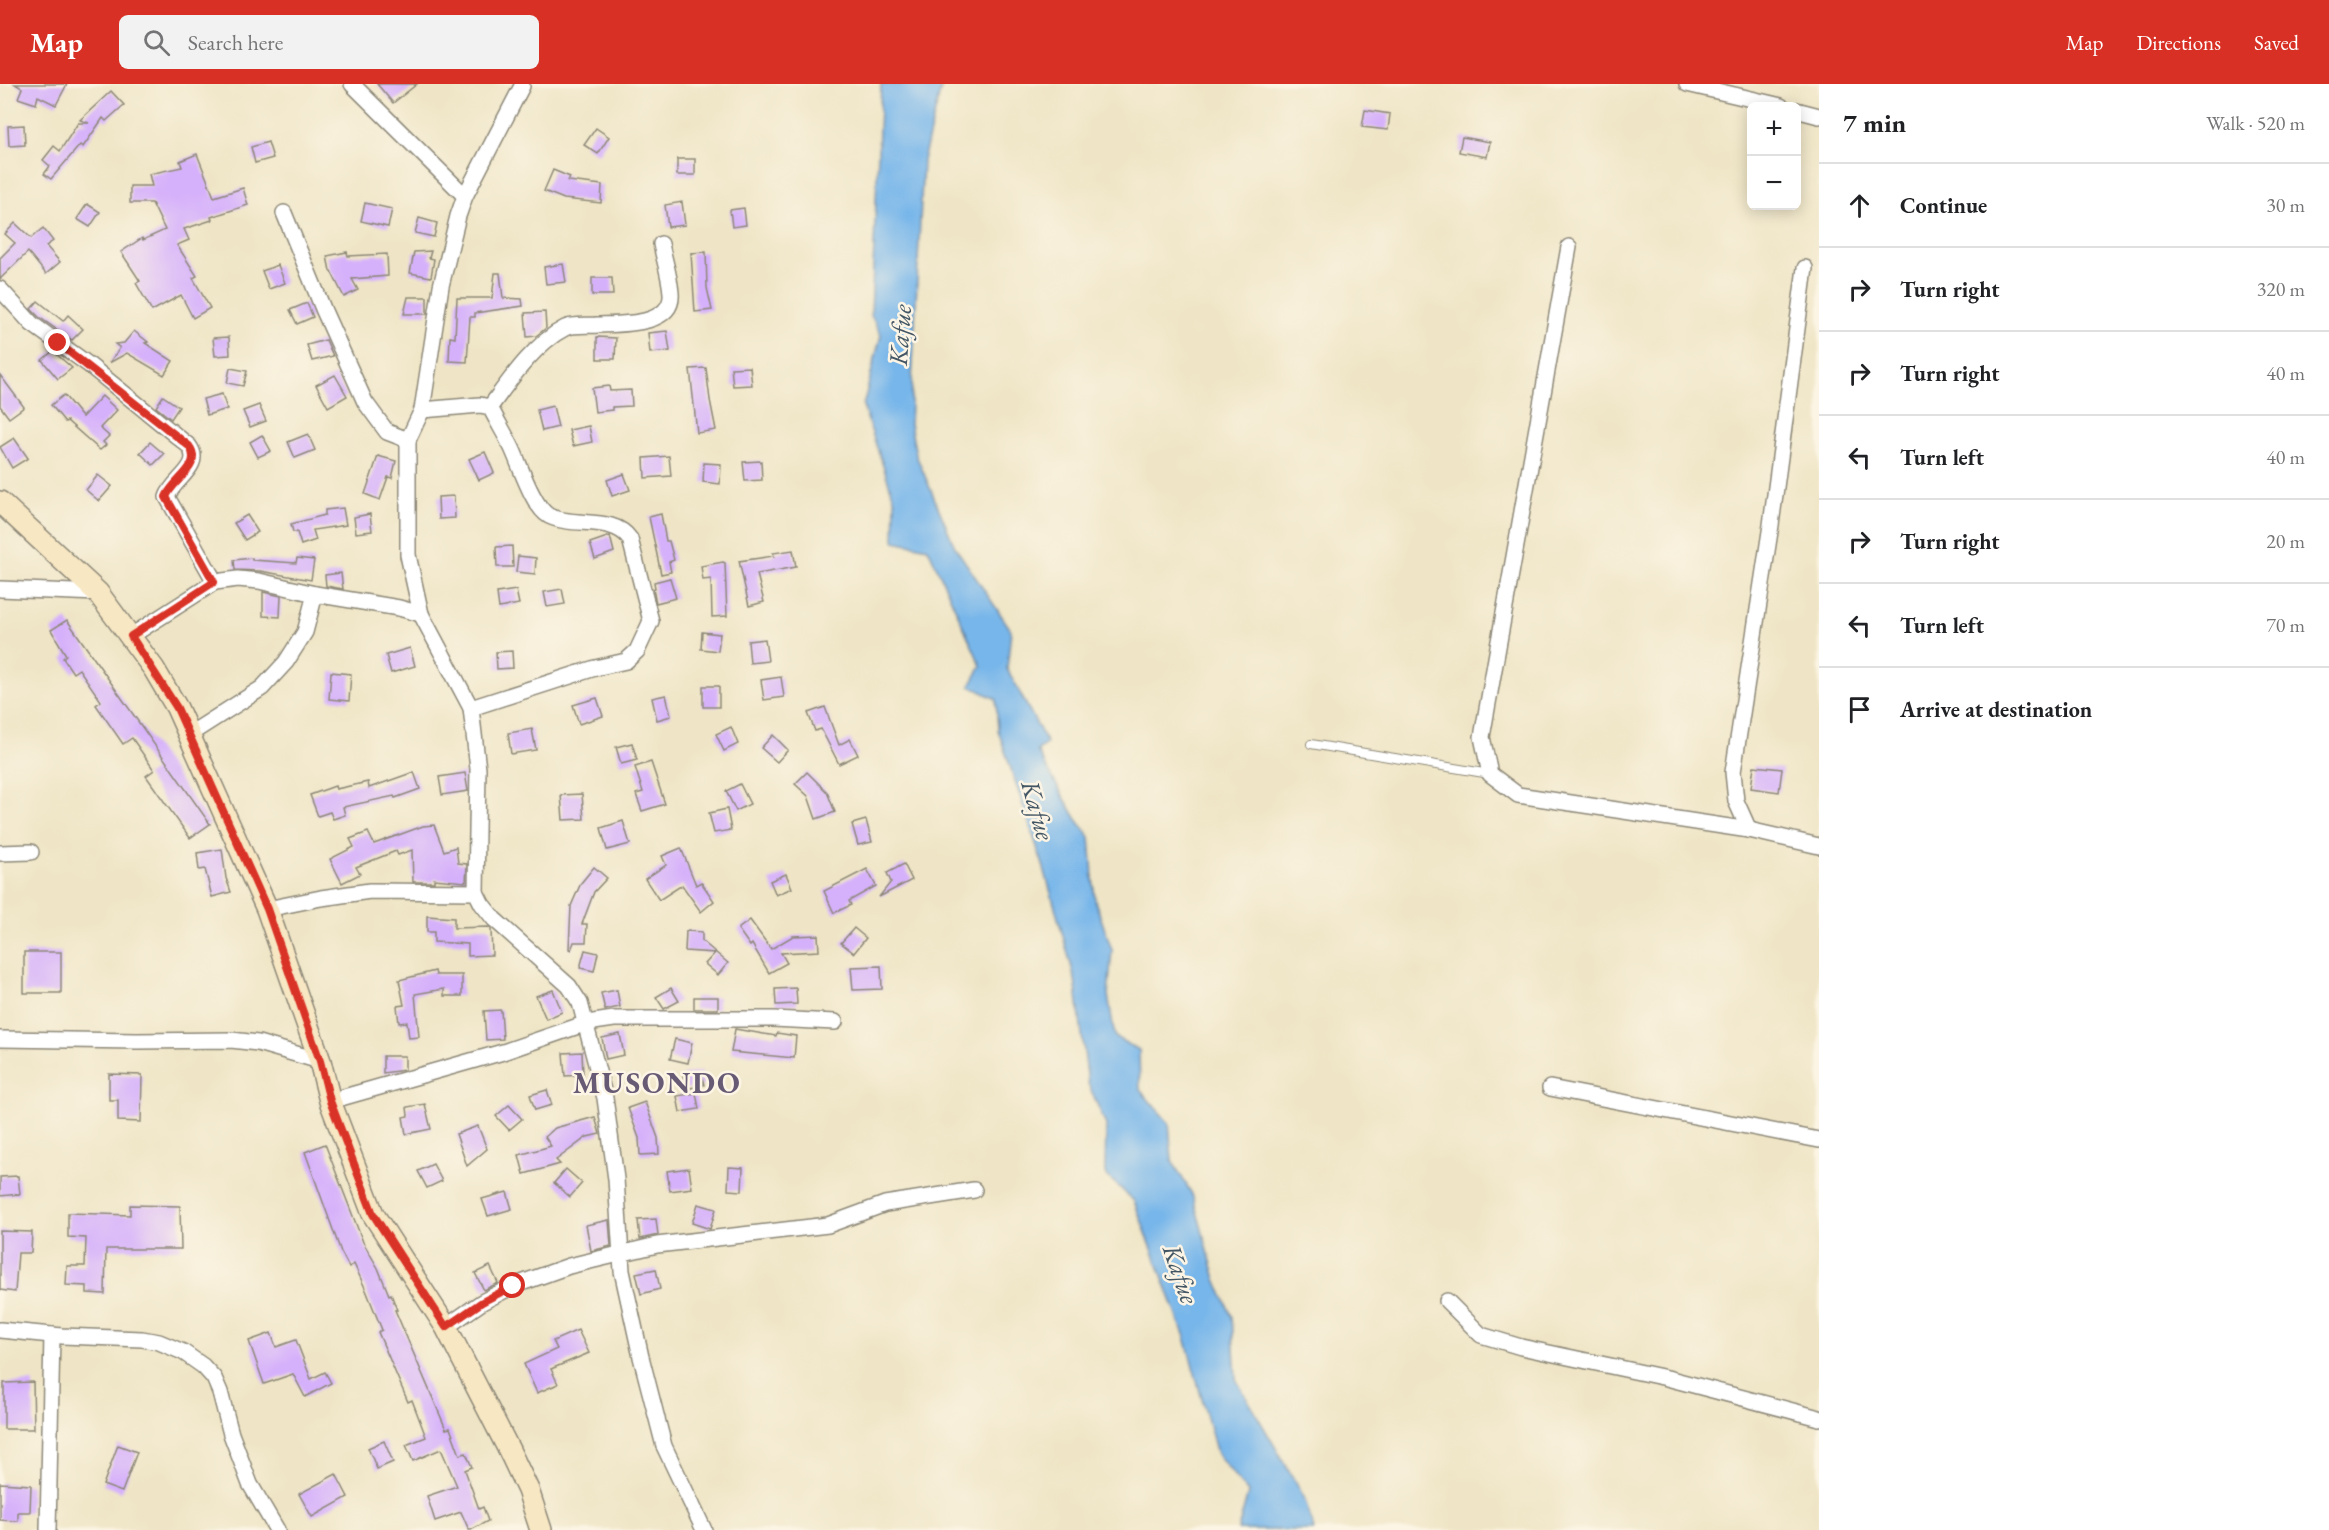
<!DOCTYPE html>
<meta charset="utf-8">
<style>
body{margin:0;font-family:"EB Garamond",serif;background:#f2f2f2;color:#202124}
.controls{position:absolute;right:18px;top:18px;display:grid;overflow:hidden;border-radius:9px;box-shadow:0 3px 15px #0003}
.controls button{width:54px;height:54px;display:grid;place-items:center;padding:0;border:0;border-bottom:2px solid #e0e0e0;background:#fff;color:#202124;font:30px sans-serif}
.stop{position:absolute;width:18px;height:18px;margin:-14px;border:4px solid #d93025;border-radius:50%;background:#fff}
.stop.end{background:#d93025;border-color:#fff;box-shadow:0 2px 6px #0008}
.list{margin:0;padding:0;list-style:none}
h2{display:flex;justify-content:space-between;align-items:center;height:78px;margin:0;padding:0 24px;font-size:26px}
h2 small{font-size:20px;font-weight:400;color:#757577}
.list li{display:grid;grid-template-columns:39px 1fr auto;gap:18px;align-items:center;box-sizing:border-box;height:84px;padding:0 24px;border-top:2px solid #e0e0e0}
.list b{display:block;font-size:22px;white-space:nowrap}
.list em{font-size:20px;font-style:normal;color:#757577}
.icon{flex:none;width:33px;height:33px;fill:none;stroke:currentColor;stroke-width:2;stroke-linecap:round;stroke-linejoin:round}
.map{position:relative;flex:none;width:1819px;height:1446px;overflow:hidden}
header{display:flex;align-items:center;gap:36px;box-sizing:border-box;height:84px;padding:0 30px;background:#d93025;color:#fff}
header strong{font-size:28px}
nav{display:flex;gap:33px;margin-inline-start:auto;font-size:21px}
.search{width:420px;height:54px;background:#f2f2f2;display:flex;align-items:center;gap:15px;box-sizing:border-box;padding:0 21px;border-radius:9px;color:#757577;font-size:22px}
main{display:flex}
aside{flex:1;background:#fff}
.map>svg:first-child{display:block}
.water{fill:#77b6ea;stroke:#51708a;stroke-width:1.5}
.building{fill:#d6b1fb}
.lines{fill:none;stroke-linecap:round;stroke-linejoin:round}
.lane-casing{stroke:#8d8878;stroke-width:10}
.street-casing{stroke:#8d8878;stroke-width:18}
.secondary-casing{stroke:#8d8878;stroke-width:24}
.lane{stroke:#fff;stroke-width:8}
.street{stroke:#fff;stroke-width:15}
.secondary{stroke:#f8e7c3;stroke-width:21}
.route{stroke:#d93025;stroke-width:8}
.labels{text-anchor:middle;stroke-width:5;stroke-linejoin:round;paint-order:stroke}
.water-label{font-size:26px;font-style:italic;fill:#425564;stroke:#fcf5e5}
.district-label{font-size:30px;font-weight:bold;letter-spacing:1.5px;fill:#675a74;stroke:#fcf5e5}
</style>
<header>
<strong>Map</strong>
<div class="search"><svg class="icon" aria-label="search" viewBox="0 0 24 24"><circle cx="10" cy="10" r="6"/><path d="M15 15l6 6"/></svg>Search here</div>
<nav><a>Map</a><a>Directions</a><a>Saved</a></nav>
</header>
<main>
<div class="map">
<svg width="1819" height="1446" viewBox="0 0 1819 1446">
<rect width="100%" height="100%" fill="#fcf5e5"/>
<filter id="ink" filterUnits="userSpaceOnUse"><feTurbulence type="fractalNoise" baseFrequency=".0167" numOctaves="2"/><feDisplacementMap in="SourceGraphic" scale="12" xChannelSelector="R" yChannelSelector="G"/><feConvolveMatrix kernelMatrix="1 2 1 2 8 2 1 2 1" color-interpolation-filters="sRGB"/></filter>
<filter id="wash" filterUnits="userSpaceOnUse"><feTurbulence type="fractalNoise" baseFrequency=".008" numOctaves="4" result="noise"/><feDisplacementMap in="SourceGraphic" scale="24" xChannelSelector="R" yChannelSelector="G"/><feGaussianBlur stdDeviation="1.35" result="paint"/><feColorMatrix in="noise" values="0 0 0 0 0 0 0 0 0 0 0 0 0 0 0 0 0 1.4 0 .05"/><feComposite in="paint" operator="in"/></filter>
<g filter="url(#wash)">
<rect width="100%" height="100%" fill="#efe5c6"/>
<polygon class="water" points="881,0 942,0 923,76 910,340 916,371 955,463 1011,546 1007,585 1047,659 1037,667 1076,734 1090,753 1095,817 1112,866 1108,911 1115,953 1139,966 1140,1006 1169,1039 1172,1077 1192,1110 1216,1195 1232,1233 1236,1295 1304,1413 1314,1446 1238,1446 1248,1409 1217,1370 1185,1253 1134,1117 1105,1090 1106,1041 1088,999 1075,895 1044,784 998,646 996,615 970,602 981,582 928,464 894,457 895,417 863,322 881,251 871,231"/>
<g id="blocks">
<g class="building">
<polygon points="15,0 67,0 56,21 38,12 36,20 18,14 22,4"/>
<polygon points="377,0 417,0 393,19"/>
<polygon points="111,7 124,21 106,37 103,34 83,63 80,61 51,95 44,90 50,82 43,76 54,62 60,67 78,39 89,39 80,36"/>
<polygon points="1365,26 1390,30 1388,46 1362,43"/>
<polygon points="24,41 25,61 9,62 8,42"/>
<polygon points="596,44 609,53 598,70 584,61"/>
<polygon points="1462,53 1490,58 1487,73 1459,68"/>
<polygon points="268,58 273,74 255,79 251,63"/>
<polygon points="197,70 214,113 243,104 248,121 211,133 212,136 184,145 189,156 177,161 197,192 193,194 210,224 193,234 181,211 152,227 136,199 140,197 121,168 142,154 143,156 165,146 152,119 130,119 130,102 152,102 149,90 182,83 180,77"/>
<rect x="677" y="75" width="18" height="16"/>
<polygon points="553,86 570,93 568,97 602,101 601,119 564,115 544,107"/>
<polygon points="682,118 685,141 668,143 665,121"/>
<polygon points="365,119 392,125 388,143 361,137"/>
<polygon points="87,120 100,128 90,143 77,135"/>
<polygon points="744,124 746,141 732,143 730,126"/>
<polygon points="419,134 437,139 434,153 415,149"/>
<polygon points="15,139 31,154 43,144 53,157 46,162 60,178 46,190 28,168 0,195 0,174 15,159 5,150"/>
<polygon points="431,167 429,174 434,175 431,193 410,189 414,168"/>
<polygon points="347,168 348,172 387,170 388,192 352,195 358,206 344,213 331,187 330,187 327,172"/>
<polygon points="706,168 707,204 712,226 695,228 691,169"/>
<polygon points="563,180 566,198 546,200 544,183"/>
<polygon points="278,181 285,199 269,205 262,187"/>
<polygon points="495,189 500,189 503,214 522,215 523,222 475,229 475,233 470,233 467,278 449,277 450,253 455,254 457,214 492,214"/>
<polygon points="592,194 612,194 613,211 592,211"/>
<polygon points="408,213 427,213 427,230 404,230"/>
<polygon points="38,217 63,237 68,231 83,245 72,256 39,233 31,225"/>
<polygon points="307,219 313,233 297,240 290,226"/>
<polygon points="545,228 546,244 536,252 527,253 525,229"/>
<polygon points="134,247 148,258 145,259 173,277 164,291 127,269 109,279 120,264 115,260 124,259"/>
<polygon points="667,247 670,267 650,269 648,249"/>
<polygon points="229,253 230,271 215,272 213,254"/>
<polygon points="597,253 616,254 615,275 597,275"/>
<polygon points="326,256 333,272 312,277 307,261"/>
<polygon points="53,267 72,284 58,295 42,276"/>
<polygon points="750,283 752,301 733,302 731,284"/>
<polygon points="230,284 247,287 243,302 227,299"/>
<polygon points="706,284 710,316 716,346 697,349 690,285"/>
<polygon points="0,291 24,323 9,334 0,322"/>
<polygon points="335,291 347,312 328,323 316,301"/>
<polygon points="609,302 610,307 631,306 632,322 612,323 612,326 595,328 592,304"/>
<polygon points="222,310 227,325 207,331 203,315"/>
<polygon points="64,311 82,333 102,312 117,326 100,344 109,352 103,358 106,361 100,366 67,337 65,338 51,321"/>
<polygon points="163,312 179,323 171,335 156,323"/>
<polygon points="259,321 266,337 250,343 243,327"/>
<polygon points="553,322 558,343 542,347 537,326"/>
<polygon points="589,342 592,358 573,362 569,346"/>
<polygon points="308,350 315,366 295,374 288,358"/>
<polygon points="262,351 271,367 258,373 250,358"/>
<polygon points="14,354 28,374 12,384 0,363"/>
<polygon points="150,358 164,370 153,381 140,369"/>
<polygon points="485,368 494,389 479,396 469,375"/>
<polygon points="378,372 396,377 392,394 388,393 380,416 365,410"/>
<polygon points="669,372 671,392 645,394 644,374"/>
<polygon points="761,377 762,396 745,397 743,378"/>
<polygon points="704,379 721,380 720,400 703,398"/>
<polygon points="624,390 630,406 612,412 607,396"/>
<polygon points="98,391 112,402 99,417 86,406"/>
<polygon points="454,412 455,434 439,435 438,413"/>
<polygon points="343,424 346,441 313,446 316,456 301,461 297,448 293,448 291,440 325,431 325,426"/>
<polygon points="370,430 372,447 356,449 354,433"/>
<polygon points="661,430 666,457 669,457 674,476 669,478 671,488 661,490 649,433"/>
<polygon points="247,431 258,448 245,456 234,439"/>
<polygon points="610,452 614,468 595,475 590,459"/>
<polygon points="512,462 513,483 497,483 496,463"/>
<polygon points="793,466 796,483 757,490 764,518 749,522 739,477 774,472 773,469"/>
<polygon points="518,472 536,474 535,490 516,488"/>
<polygon points="252,474 252,476 296,479 297,474 314,476 311,496 260,487 235,486 234,476"/>
<polygon points="723,478 725,479 727,532 712,533 711,495 703,496 701,482"/>
<polygon points="341,489 343,505 326,502 325,491"/>
<polygon points="670,494 676,514 656,519 653,505 655,504 654,498"/>
<polygon points="562,505 565,520 547,523 544,508"/>
<polygon points="516,506 519,520 499,524 497,509"/>
<polygon points="263,508 281,512 280,533 263,532"/>
<polygon points="67,536 210,740 190,754 146,692 154,686 132,654 123,660 96,621 101,617 79,585 73,589 63,574 66,571 51,546"/>
<polygon points="702,548 720,550 718,567 701,565"/>
<polygon points="765,555 768,577 750,579 748,557"/>
<polygon points="410,564 415,582 391,589 386,571"/>
<polygon points="512,567 513,584 497,585 496,568"/>
<polygon points="331,588 351,590 349,617 329,615"/>
<polygon points="781,593 784,613 764,616 761,596"/>
<rect x="703" y="602" width="16" height="21"/>
<polygon points="666,611 671,632 657,636 652,614"/>
<polygon points="597,614 603,632 579,640 573,621"/>
<polygon points="825,623 839,661 850,655 858,671 839,680 821,645 815,647 808,629"/>
<polygon points="731,643 738,660 724,667 716,650"/>
<polygon points="532,645 536,666 511,670 508,649"/>
<polygon points="773,651 788,666 777,678 761,664"/>
<polygon points="632,659 637,676 621,680 616,663"/>
<polygon points="651,678 665,720 642,727 636,710 643,708 635,683"/>
<polygon points="1754,682 1782,685 1779,708 1751,704"/>
<polygon points="414,688 420,705 395,714 394,712 343,723 345,731 333,735 330,728 318,732 310,711 335,702 336,705 368,698 369,704"/>
<polygon points="807,688 827,708 835,728 816,735 808,712 795,700"/>
<polygon points="465,689 468,707 442,711 439,693"/>
<polygon points="740,700 750,720 736,727 726,707"/>
<polygon points="582,710 584,735 563,736 561,711"/>
<polygon points="727,725 731,746 714,749 709,729"/>
<polygon points="866,736 872,758 858,761 852,740"/>
<polygon points="623,737 630,760 607,766 601,744"/>
<polygon points="434,741 444,767 456,763 458,779 467,780 466,798 434,795 434,798 413,798 412,766 398,771 396,767 356,783 360,790 342,799 330,775 354,763 350,755 368,748 374,760 423,742"/>
<polygon points="681,764 696,801 701,798 714,817 701,828 682,801 659,816 645,795 666,781 662,772"/>
<polygon points="222,765 226,794 231,808 212,813 205,785 199,786 197,769"/>
<polygon points="904,780 912,796 879,813 891,798 887,789"/>
<polygon points="594,783 607,794 594,808 582,840 587,840 586,858 574,858 571,866 569,865 571,822 581,799"/>
<polygon points="867,785 876,802 849,817 851,821 834,829 824,807"/>
<polygon points="786,790 792,804 776,811 770,797"/>
<polygon points="427,832 454,834 454,844 488,843 491,845 492,871 468,872 468,860 434,858 434,848 427,848"/>
<polygon points="750,836 771,865 793,852 818,851 819,867 781,869 787,879 769,889 752,860 750,862 738,845"/>
<polygon points="854,844 866,854 854,869 841,859"/>
<polygon points="686,847 702,848 702,857 728,879 718,891 705,880 715,869 685,867"/>
<polygon points="585,866 598,869 594,887 580,884"/>
<rect x="24" y="868" width="37" height="41"/>
<polygon points="881,882 882,905 853,906 851,883"/>
<polygon points="435,887 436,891 462,891 462,912 444,912 444,905 415,910 419,953 409,954 407,938 399,939 397,922 404,921 399,896"/>
<polygon points="671,904 679,917 664,925 656,913"/>
<polygon points="796,904 797,920 776,921 775,905"/>
<polygon points="553,906 562,928 546,935 536,912"/>
<polygon points="617,906 620,923 605,926 601,909"/>
<rect x="694" y="913" width="24" height="12"/>
<polygon points="501,926 503,955 486,956 484,927"/>
<polygon points="735,945 776,952 777,949 796,952 794,974 731,968"/>
<polygon points="620,950 624,971 606,975 602,954"/>
<polygon points="675,955 692,959 688,979 670,975"/>
<polygon points="582,968 583,991 565,992 563,969"/>
<polygon points="383,972 405,972 405,986 383,989"/>
<polygon points="701,988 704,1001 686,1005 683,991"/>
<polygon points="109,990 142,991 141,1038 118,1037 118,1016 109,1016"/>
<polygon points="547,1006 552,1021 535,1026 530,1011"/>
<polygon points="696,1009 699,1025 680,1028 677,1012"/>
<polygon points="645,1018 658,1054 659,1070 640,1071 639,1054 628,1024"/>
<polygon points="425,1020 431,1045 406,1050 403,1033 408,1032 407,1023"/>
<polygon points="509,1021 522,1035 509,1046 496,1032"/>
<polygon points="595,1033 600,1050 587,1053 556,1076 560,1080 524,1090 519,1071 551,1062 545,1053 555,1044"/>
<polygon points="478,1042 487,1065 467,1082 456,1050"/>
<polygon points="325,1060 363,1158 378,1184 389,1211 391,1210 397,1226 395,1226 446,1345 450,1344 460,1371 466,1369 472,1383 465,1386 479,1425 483,1423 488,1437 471,1446 469,1446 461,1428 435,1437 427,1412 457,1402 441,1365 413,1377 406,1361 426,1353 412,1316 408,1318 378,1248 382,1246 366,1206 354,1180 349,1183 341,1168 305,1068"/>
<polygon points="433,1080 442,1097 427,1104 418,1087"/>
<polygon points="729,1083 743,1084 742,1107 728,1106"/>
<polygon points="689,1084 692,1104 670,1107 667,1087"/>
<polygon points="566,1085 582,1099 570,1113 554,1099"/>
<polygon points="18,1092 20,1110 0,1112 0,1093"/>
<polygon points="507,1108 512,1125 488,1132 482,1115"/>
<polygon points="698,1120 716,1125 710,1145 692,1139"/>
<polygon points="130,1121 180,1122 181,1165 106,1165 105,1210 87,1209 87,1202 66,1201 67,1182 85,1182 86,1154 68,1153 68,1129 130,1131"/>
<polygon points="656,1135 658,1151 640,1155 638,1136"/>
<polygon points="609,1136 611,1162 591,1167 586,1141"/>
<polygon points="0,1147 32,1148 31,1169 18,1169 15,1208 0,1206"/>
<polygon points="490,1182 498,1199 484,1206 475,1189"/>
<polygon points="656,1185 660,1205 641,1210 636,1189"/>
<polygon points="578,1246 589,1269 551,1285 558,1300 537,1309 524,1280 557,1265 553,1257"/>
<polygon points="271,1249 276,1263 296,1256 311,1295 325,1288 331,1299 305,1313 293,1290 264,1300 249,1257"/>
<polygon points="33,1298 34,1345 4,1345 4,1299"/>
<polygon points="384,1357 393,1378 377,1385 368,1364"/>
<polygon points="118,1361 137,1368 122,1408 103,1401"/>
<polygon points="336,1390 348,1413 312,1433 299,1410"/>
<polygon points="0,1399 31,1401 30,1428 18,1428 18,1437 0,1436"/>
</g>
</g>
</g>
<g filter="url(#ink)">
<use href="#blocks" fill-opacity="0" stroke="#8d8878" stroke-width="1.5"/>
<g class="lines">
<defs>
<polyline id="lane" points="1311,660 1490,690"/>
<g id="street">
<polyline points="352,0 465,112"/>
<polyline points="1687,0 1781,22"/>
<polyline points="1796,26 1819,32"/>
<polyline points="284,129 324,227 365,318 387,348 408,356"/>
<polyline points="1569,163 1482,653 1490,690 1518,711 1749,746 1819,762"/>
<path d="M 0,205 L 32,240 L 89,281 L 189,362 C 204,382 173,395 167,413 L 215,498"/>
<path d="M 490,323 C 509,297 535,259 565,244 C 573,240 588,242 597,241 C 620,240 674,242 671,209 C 670,193 664,175 661,160"/>
<path d="M 422,326 L 480,321 L 490,323 C 497,337 505,350 512,364 C 520,381 533,423 549,432 C 574,444 614,431 630,455 L 651,537 L 637,567 L 626,577 L 595,584 L 471,624"/>
<polyline points="0,505 98,509"/>
<polyline points="421,530 471,624 478,685 476,808"/>
<polyline points="131,552 215,498 238,495 259,497 315,510 399,524 421,530 408,471 408,356 422,326 441,202 458,132 465,112 522,2"/>
<polyline points="190,650 262,604 286,578 305,548 315,510"/>
<polyline points="1749,746 1736,717 1733,688 1771,441 1805,184"/>
<polyline points="0,769 31,768"/>
<polyline points="267,825 321,814 370,807 476,808 482,820 494,835 569,902 580,919 605,1014 616,1095 622,1187 641,1273 664,1362 704,1446"/>
<polyline points="0,955 137,957 231,956 258,959 320,977"/>
<polyline points="1550,1004 1819,1056"/>
<polyline points="330,1017 503,968 587,939 614,935 773,935 835,938"/>
<polyline points="1447,1217 1481,1251 1521,1263 1667,1294 1819,1334"/>
<polyline points="446,1243 482,1218 513,1202 569,1182 657,1161 828,1141 885,1120 974,1106"/>
<polyline points="0,1246 62,1252 142,1255 159,1258 183,1268 203,1282 214,1294 220,1308 231,1350 250,1400 277,1446"/>
<polyline points="48,1446 52,1251"/>
</g>
<polyline id="secondary" points="0,418 98,509 154,585 177,624 267,825 320,977 330,1017 373,1130 446,1243 509,1366 528,1406 541,1446"/>
</defs>
<use href="#lane" class="lane-casing"/>
<use href="#street" class="street-casing"/>
<use href="#secondary" class="secondary-casing"/>
<use href="#lane" class="lane"/>
<use href="#street" class="street"/>
<use href="#secondary" class="secondary"/>
</g>
</g>
<g class="lines" filter="url(#ink)">
<path class="route" d="M 58,259 L 189,362 C 204,382 173,395 166,413 L 214,498 L 131,552 L 177,624 L 267,825 L 320,977 L 330,1017 L 373,1130 L 446,1243 L 482,1218 L 513,1202"/>
</g>
<g class="labels">
<g class="water-label">
<text transform="translate(900 251) rotate(-86)" y="9">Kafue</text>
<text transform="translate(1038 726) rotate(74)" y="9">Kafue</text>
<text transform="translate(1181 1190) rotate(71)" y="9">Kafue</text>
</g>
<g class="district-label">
<text x="657" y="1009">MUSONDO</text>
</g>
</g>
</svg>
<div class="controls">
<button>+</button>
<button>−</button>
</div>
<div class="stop" style="left:513px;top:1202px"></div>
<div class="stop end" style="left:58px;top:259px"></div>
</div>
<aside>
<h2>7 min<small>Walk · 520 m</small></h2>
<ul class="list">
<li><svg class="icon" aria-label="ahead" viewBox="0 0 24 24"><path d="M12 20V5M6 11l6-6 6 6"/></svg><div><b>Continue</b></div><em>30 m</em></li>
<li><svg class="icon" aria-label="right" viewBox="0 0 24 24"><path d="M7 20v-9h11M14 6l5 5-5 5"/></svg><div><b>Turn right</b></div><em>320 m</em></li>
<li><svg class="icon" aria-label="right" viewBox="0 0 24 24"><path d="M7 20v-9h11M14 6l5 5-5 5"/></svg><div><b>Turn right</b></div><em>40 m</em></li>
<li><svg class="icon" aria-label="left" viewBox="0 0 24 24"><path d="M17 20v-9H6M10 6l-5 5 5 5"/></svg><div><b>Turn left</b></div><em>40 m</em></li>
<li><svg class="icon" aria-label="right" viewBox="0 0 24 24"><path d="M7 20v-9h11M14 6l5 5-5 5"/></svg><div><b>Turn right</b></div><em>20 m</em></li>
<li><svg class="icon" aria-label="left" viewBox="0 0 24 24"><path d="M17 20v-9H6M10 6l-5 5 5 5"/></svg><div><b>Turn left</b></div><em>70 m</em></li>
<li><svg class="icon" aria-label="arrive" viewBox="0 0 24 24"><path d="M6 21V4h12l-3 4 3 4H6"/></svg><div><b>Arrive at destination</b></div></li>
</ul>
</aside>
</main>
